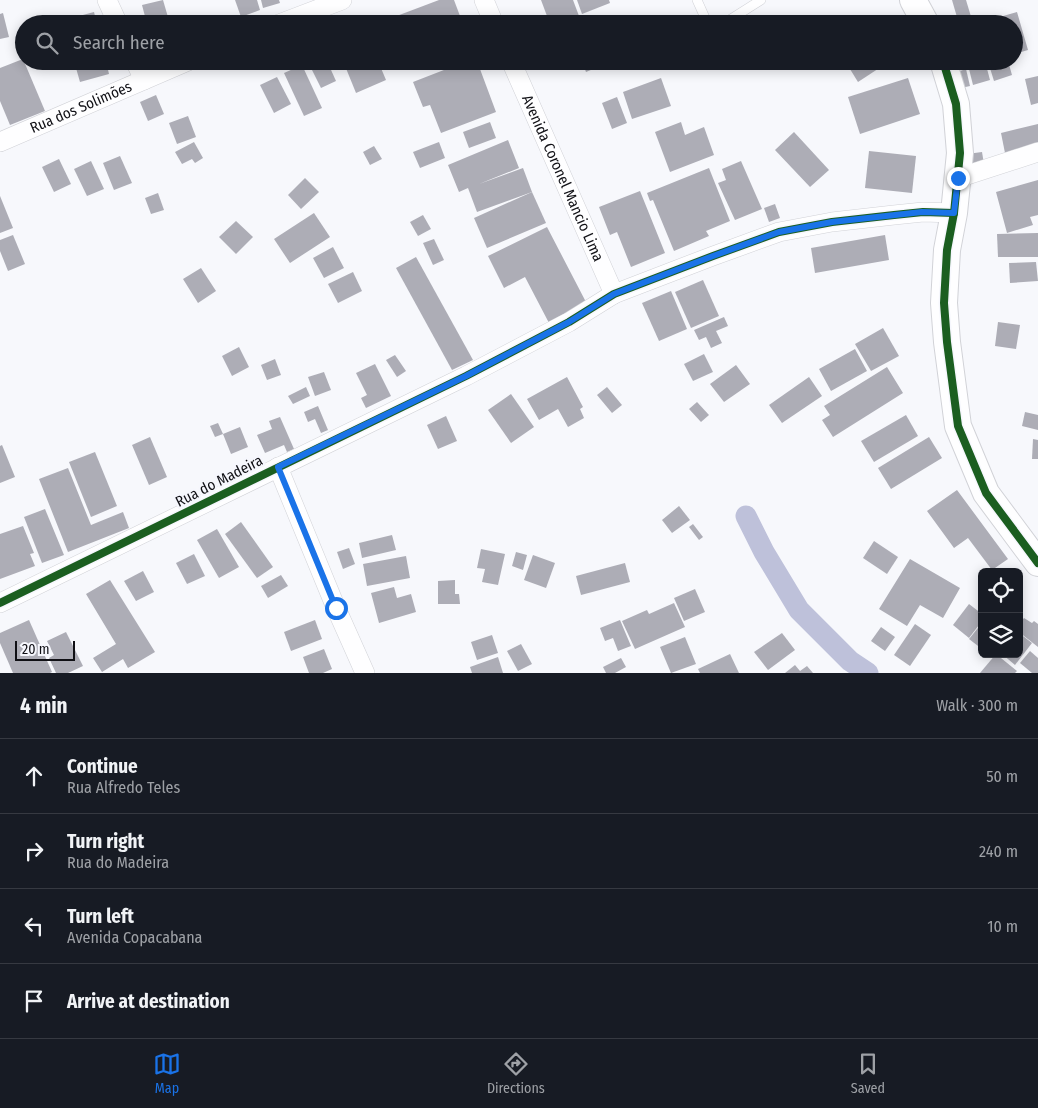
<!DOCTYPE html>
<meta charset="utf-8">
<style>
body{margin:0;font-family:"Fira Sans Condensed",sans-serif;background:#242831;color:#f1f3f6}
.controls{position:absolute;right:15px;bottom:15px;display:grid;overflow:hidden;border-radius:8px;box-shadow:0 2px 12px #0003}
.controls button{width:45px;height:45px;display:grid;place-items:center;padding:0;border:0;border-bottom:1px solid #363941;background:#171b24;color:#f1f3f6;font:25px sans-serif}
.scale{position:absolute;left:15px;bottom:12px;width:60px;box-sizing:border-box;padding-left:5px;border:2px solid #101015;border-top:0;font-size:14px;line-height:18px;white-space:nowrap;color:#101015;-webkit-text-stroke:4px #f6f7fd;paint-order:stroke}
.stop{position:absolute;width:15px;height:15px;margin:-11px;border:4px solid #1a73e8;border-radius:50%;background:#fff}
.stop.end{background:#1a73e8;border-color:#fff;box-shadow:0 1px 5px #0008}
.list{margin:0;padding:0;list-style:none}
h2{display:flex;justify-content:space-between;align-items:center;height:65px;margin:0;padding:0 20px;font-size:21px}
h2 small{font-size:16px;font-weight:400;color:#9ea1a6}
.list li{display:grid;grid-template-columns:32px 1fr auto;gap:15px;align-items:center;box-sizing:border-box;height:75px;padding:0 20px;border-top:1px solid #363941}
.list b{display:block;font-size:19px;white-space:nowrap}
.list p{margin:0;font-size:16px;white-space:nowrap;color:#9ea1a6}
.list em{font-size:16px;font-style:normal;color:#9ea1a6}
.icon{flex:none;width:28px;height:28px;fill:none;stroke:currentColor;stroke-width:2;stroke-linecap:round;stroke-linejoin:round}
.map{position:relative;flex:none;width:1038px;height:673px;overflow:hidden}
.search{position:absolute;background:#171b24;box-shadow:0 2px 12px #0003;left:15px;right:15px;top:15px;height:55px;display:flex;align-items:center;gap:12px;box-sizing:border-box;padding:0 18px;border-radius:28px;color:#9ea1a6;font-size:19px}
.sheet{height:365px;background:#171b24}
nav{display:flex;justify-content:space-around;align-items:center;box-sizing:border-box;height:70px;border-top:1px solid #363941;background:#171b24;font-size:14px;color:#9ea1a6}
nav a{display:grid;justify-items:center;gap:2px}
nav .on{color:#1a73e8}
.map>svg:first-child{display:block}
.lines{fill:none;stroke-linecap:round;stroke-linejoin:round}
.canal{stroke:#bec1da;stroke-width:21}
.building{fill:#adadb6}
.lane-casing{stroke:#d1d2d7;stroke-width:10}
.street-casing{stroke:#d1d2d7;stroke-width:20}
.secondary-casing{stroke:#d1d2d7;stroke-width:28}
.lane{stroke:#fefeff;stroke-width:9}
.street{stroke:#fefeff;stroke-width:19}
.secondary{stroke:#fefeff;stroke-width:26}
.cycleway-casing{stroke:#f6f7fd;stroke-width:11}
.cycleway{stroke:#1b5e20;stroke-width:8}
.route{stroke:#1a73e8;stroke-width:6}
.labels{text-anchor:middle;stroke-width:5;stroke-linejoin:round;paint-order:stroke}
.street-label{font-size:15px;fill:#101015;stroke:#f6f7fd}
</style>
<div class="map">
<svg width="1038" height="673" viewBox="0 0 1038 673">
<rect width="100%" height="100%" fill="#f7f8fc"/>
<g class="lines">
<polyline class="canal" points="746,516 764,552 799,610 850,661 868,673"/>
</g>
<g class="building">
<polygon points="163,0 170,24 147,24 142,5"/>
<polygon points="235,0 257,0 260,10 241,17"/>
<polygon points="261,0 279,0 280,3 263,8"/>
<polygon points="439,0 454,0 463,24 397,24 394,17"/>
<polygon points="541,0 573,0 582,24 550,24"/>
<polygon points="577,0 609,0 610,3 582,14"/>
<polygon points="952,0 966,0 972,20 959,24"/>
<polygon points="94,12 97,24 69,24 68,19"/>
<polygon points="1017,12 1028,50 1014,54 1014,24 979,23"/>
<polygon points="3,13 9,37 0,39 0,14"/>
<polygon points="23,59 45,111 10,125 0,101 0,68"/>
<polygon points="74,61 106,61 109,74 80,82"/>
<polygon points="322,61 327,61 336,81 321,88 310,66"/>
<polygon points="343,61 378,61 386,80 356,93"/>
<polygon points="467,61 477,61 496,112 441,133 430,105 423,107 413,82"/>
<polygon points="582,61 596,61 598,67 586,72"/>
<polygon points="845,61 890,61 858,82"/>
<polygon points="1002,61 1008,61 1012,75 994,81 989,65"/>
<polygon points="302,65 322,108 304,116 284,73"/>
<polygon points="986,65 990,80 973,85 969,69"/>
<polygon points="966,69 970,86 961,88 957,72"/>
<polygon points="1038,76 1038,103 1031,105 1025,79"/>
<polygon points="277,77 291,104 274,113 260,85"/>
<polygon points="661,78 671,106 632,119 623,92"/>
<polygon points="908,78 920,114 860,134 848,97"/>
<polygon points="156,95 164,114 148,121 140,102"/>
<polygon points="617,97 627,123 612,129 602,103"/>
<polygon points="188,116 196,137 177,144 169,123"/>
<polygon points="490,122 496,138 469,148 463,132"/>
<polygon points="681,122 685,135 704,127 714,155 670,172 655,132"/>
<polygon points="1038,124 1038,146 1005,153 1001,133"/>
<polygon points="794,132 829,170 810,187 775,150"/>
<polygon points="508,140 519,168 479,184 523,168 532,192 477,212 468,188 459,192 448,165"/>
<polygon points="194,142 203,158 195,163 192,159 182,164 175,152"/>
<polygon points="439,142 445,158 420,168 413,152"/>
<polygon points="374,146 382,159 370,165 363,152"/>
<polygon points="869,151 916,156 912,193 865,188"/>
<polygon points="982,152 984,164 969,166 967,154"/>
<polygon points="120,156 132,183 114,190 103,163"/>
<polygon points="59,159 71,184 54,192 42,167"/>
<polygon points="91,161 104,189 87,196 74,169"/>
<polygon points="741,161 762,209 735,220 718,183 726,180 722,169"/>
<polygon points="709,168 730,221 706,231 709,236 674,251 653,200 650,201 647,193"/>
<polygon points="305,178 319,192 301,209 288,195"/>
<polygon points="1038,180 1038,215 1030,217 1033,225 1007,233 996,192"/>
<polygon points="640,191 665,253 631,267 617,232 610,235 599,207"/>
<polygon points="532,192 546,223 487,248 474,218"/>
<polygon points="158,193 164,210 151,214 145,198"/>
<polygon points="0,196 13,228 0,233"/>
<polygon points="775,204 780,218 769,222 764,208"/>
<polygon points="314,213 330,237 290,263 274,239"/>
<polygon points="423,215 431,229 418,236 410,222"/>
<polygon points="236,221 253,237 236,254 219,237"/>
<polygon points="547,227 587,304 549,323 525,277 504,288 488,256"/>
<polygon points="1038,233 1038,257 998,257 997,234"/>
<polygon points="13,235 25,264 8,271 0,251 0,240"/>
<polygon points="885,235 889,260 815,273 811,248"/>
<polygon points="434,239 444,260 433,265 423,243"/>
<polygon points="333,247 344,268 324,278 313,258"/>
<polygon points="416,257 473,360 452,370 396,268"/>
<polygon points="1036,262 1038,281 1010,283 1009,263"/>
<polygon points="201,268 216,291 198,303 183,279"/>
<polygon points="353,272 362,291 338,303 328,284"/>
<polygon points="703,280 719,316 691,328 675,292"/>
<polygon points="671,291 687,329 659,341 642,303"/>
<polygon points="724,317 728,326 716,331 722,343 711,348 706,337 699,340 694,330"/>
<polygon points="998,322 1020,325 1016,349 995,346"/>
<polygon points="883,328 899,356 871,371 855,344"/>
<polygon points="239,347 249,367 232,376 222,356"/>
<polygon points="855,349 867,371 831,391 819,369"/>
<polygon points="704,354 713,372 693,381 684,364"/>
<polygon points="395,355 406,371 397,377 386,360"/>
<polygon points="275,359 281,375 267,380 261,365"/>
<polygon points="375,364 391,396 366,408 361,398 367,395 356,373"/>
<polygon points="736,365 750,384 724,402 710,384"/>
<polygon points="887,367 903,393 833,437 822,420 830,415 824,406"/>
<polygon points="324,372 331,390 315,396 308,377"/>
<polygon points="567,377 583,407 580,409 584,418 568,427 558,409 539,420 527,399"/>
<polygon points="809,377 822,396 782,423 769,405"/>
<polygon points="306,387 310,396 293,404 288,396"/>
<polygon points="607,387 622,405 612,413 597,395"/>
<polygon points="511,394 534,427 511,443 488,410"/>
<polygon points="697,402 709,415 701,422 689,409"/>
<polygon points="318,406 328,430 321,433 315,419 308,422 304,412"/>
<polygon points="1025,412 1038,415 1038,430 1022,426"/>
<polygon points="906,415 918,436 874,462 861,441"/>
<polygon points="446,416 457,441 438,449 427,425"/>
<polygon points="280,417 294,449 287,452 284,445 265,453 257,435 272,429 269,421"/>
<polygon points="218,423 223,434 215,437 210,426"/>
<polygon points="240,427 248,447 231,454 223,434"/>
<polygon points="150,437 167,477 149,485 132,445"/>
<polygon points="929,437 942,458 891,489 878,468"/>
<polygon points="1033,439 1038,440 1038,459 1032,459"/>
<polygon points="2,445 15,477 0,483 0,446"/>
<polygon points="95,452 117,506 91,517 69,462"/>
<polygon points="68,468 91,525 123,512 129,528 68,552 39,479"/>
<polygon points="957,490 1008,559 992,570 968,538 954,548 927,511"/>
<polygon points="679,506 690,520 672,533 662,520"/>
<polygon points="45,509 64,555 42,563 24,517"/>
<polygon points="241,522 273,567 257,578 225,534"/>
<polygon points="693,524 703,537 699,540 689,527"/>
<polygon points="23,526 34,553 30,554 35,566 0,579 0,534"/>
<polygon points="217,529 239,567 219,578 197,540"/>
<polygon points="392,535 396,550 362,558 359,543"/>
<polygon points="874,541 898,557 887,574 863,558"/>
<polygon points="349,548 355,564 343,569 337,552"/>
<polygon points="481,549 505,554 498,585 482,582 485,569 477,568"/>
<polygon points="516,552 527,555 523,570 512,566"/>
<polygon points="194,554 205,576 187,584 176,563"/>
<polygon points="533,555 555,563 546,588 524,580"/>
<polygon points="406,556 410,578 367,586 363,564"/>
<polygon points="910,559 960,588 943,618 920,605 907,626 879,609"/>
<polygon points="625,563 630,582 581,595 576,576"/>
<polygon points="143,571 154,592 136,601 124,581"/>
<polygon points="281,575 288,586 268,598 261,586"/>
<polygon points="110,580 155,652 128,668 123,659 102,672 93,658 116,644 86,594"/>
<polygon points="455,580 455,594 459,594 460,604 438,604 438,581"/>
<polygon points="394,587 397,598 411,594 416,612 379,623 371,593"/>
<polygon points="695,589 705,612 684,621 674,598"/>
<polygon points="674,603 685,627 635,649 622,621 647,610 649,614"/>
<polygon points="969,604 982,614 982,621 969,638 953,625"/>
<polygon points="1024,618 1032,623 1034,621 1038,624 1038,647 1019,632 1019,624"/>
<polygon points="29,620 52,672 50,673 13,673 0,643 0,633"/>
<polygon points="315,620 322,639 291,651 284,632"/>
<polygon points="620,620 631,646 618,651 613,638 605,641 600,628"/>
<polygon points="982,623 982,649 969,639"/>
<polygon points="915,624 931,635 910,666 894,655"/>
<polygon points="881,627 895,637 885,651 871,641"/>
<polygon points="66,632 83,666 68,673 56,673 49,658 54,655 47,641"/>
<polygon points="782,633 795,650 768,670 754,652"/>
<polygon points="1019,633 1032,643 1015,665 1002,654 1019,654"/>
<polygon points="492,635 498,653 477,660 471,642"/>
<polygon points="685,637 696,664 671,673 660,647"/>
<polygon points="521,644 532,664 518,671 507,651"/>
<polygon points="324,649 332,669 323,673 309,673 303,657"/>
<polygon points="1030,651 1038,658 1038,673 1032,673 1020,663"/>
<polygon points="730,654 739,673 700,673 698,669"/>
<polygon points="996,654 1017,671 1015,673 980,673"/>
<polygon points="498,657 503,673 472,673 470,667"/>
<polygon points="621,658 626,667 615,673 606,673 603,667"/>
<polygon points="795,665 800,671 807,666 813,673 785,673"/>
</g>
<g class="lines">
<defs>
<g id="lane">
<polyline points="697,0 706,20 712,24"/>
<polyline points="723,24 761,0"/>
</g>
<g id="street">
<polyline points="107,0 118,24"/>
<polyline points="484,0 494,24"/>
<polyline points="279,24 342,0"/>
<polyline points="135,61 144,80"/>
<path id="s1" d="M 511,61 L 614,294"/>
<path id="s2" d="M 0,142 L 188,61"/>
<polyline points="958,178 1038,152"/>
<polyline points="278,467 336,608 365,673"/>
<polyline points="0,603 466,376 569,322 614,294 713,256 779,232 832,222 894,215 923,212 954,213"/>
</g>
<g id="secondary">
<polyline points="913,0 926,24"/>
<polyline points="943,61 956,104 960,153 954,213 947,250 944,303 947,342 958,426 986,493 1038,563"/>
</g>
</defs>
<use href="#lane" class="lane-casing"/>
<use href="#street" class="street-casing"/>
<use href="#secondary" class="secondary-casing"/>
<use href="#lane" class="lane"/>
<use href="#street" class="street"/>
<use href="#secondary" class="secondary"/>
<defs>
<g id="cycleway">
<polyline points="943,61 956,104 960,153 954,213 947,250 944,303 947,342 958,426 986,493 1038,563"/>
<polyline points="0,603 466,376 569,322 614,294 713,256 779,232 832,222 894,215 923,212 954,213"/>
</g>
</defs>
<use href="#cycleway" class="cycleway-casing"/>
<use href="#cycleway" class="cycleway"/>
</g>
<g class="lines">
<polyline class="route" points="336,608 278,467 466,376 569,322 614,294 713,256 779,232 832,222 922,212 954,213 958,178"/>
</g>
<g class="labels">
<g class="street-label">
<text dy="5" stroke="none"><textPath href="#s2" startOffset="88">Rua dos Solimões</textPath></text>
<text dy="5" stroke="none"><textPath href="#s1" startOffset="128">Avenida Coronel Mancio Lima</textPath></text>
<text transform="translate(219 481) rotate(-27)" y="5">Rua do Madeira</text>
</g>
</g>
</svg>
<div class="controls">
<button><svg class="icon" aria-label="locate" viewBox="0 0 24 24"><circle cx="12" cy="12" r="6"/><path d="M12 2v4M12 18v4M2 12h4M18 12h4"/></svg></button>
<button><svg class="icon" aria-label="layers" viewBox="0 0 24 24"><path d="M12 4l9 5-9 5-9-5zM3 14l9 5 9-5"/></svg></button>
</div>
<div class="scale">20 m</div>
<div class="stop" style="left:336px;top:608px"></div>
<div class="stop end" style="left:958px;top:178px"></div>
<div class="search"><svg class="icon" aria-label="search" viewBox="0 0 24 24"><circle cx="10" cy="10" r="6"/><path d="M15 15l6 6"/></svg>Search here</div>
</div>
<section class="sheet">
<h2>4 min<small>Walk · 300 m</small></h2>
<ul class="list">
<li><svg class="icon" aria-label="ahead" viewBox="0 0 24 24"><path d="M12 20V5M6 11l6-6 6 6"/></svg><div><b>Continue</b><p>Rua Alfredo Teles</p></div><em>50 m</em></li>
<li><svg class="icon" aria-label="right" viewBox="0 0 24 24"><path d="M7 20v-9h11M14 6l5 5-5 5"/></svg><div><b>Turn right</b><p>Rua do Madeira</p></div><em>240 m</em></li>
<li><svg class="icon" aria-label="left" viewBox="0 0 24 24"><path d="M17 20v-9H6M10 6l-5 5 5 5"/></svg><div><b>Turn left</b><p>Avenida Copacabana</p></div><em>10 m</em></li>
<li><svg class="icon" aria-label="arrive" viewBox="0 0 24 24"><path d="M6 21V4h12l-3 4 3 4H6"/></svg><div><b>Arrive at destination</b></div></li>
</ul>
</section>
<nav>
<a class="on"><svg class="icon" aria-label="map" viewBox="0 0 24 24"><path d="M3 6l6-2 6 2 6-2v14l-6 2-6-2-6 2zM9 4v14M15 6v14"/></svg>Map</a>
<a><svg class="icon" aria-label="directions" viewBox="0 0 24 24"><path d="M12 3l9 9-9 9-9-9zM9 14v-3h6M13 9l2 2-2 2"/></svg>Directions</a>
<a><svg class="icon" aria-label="saved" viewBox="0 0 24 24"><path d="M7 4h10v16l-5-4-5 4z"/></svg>Saved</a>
</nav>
